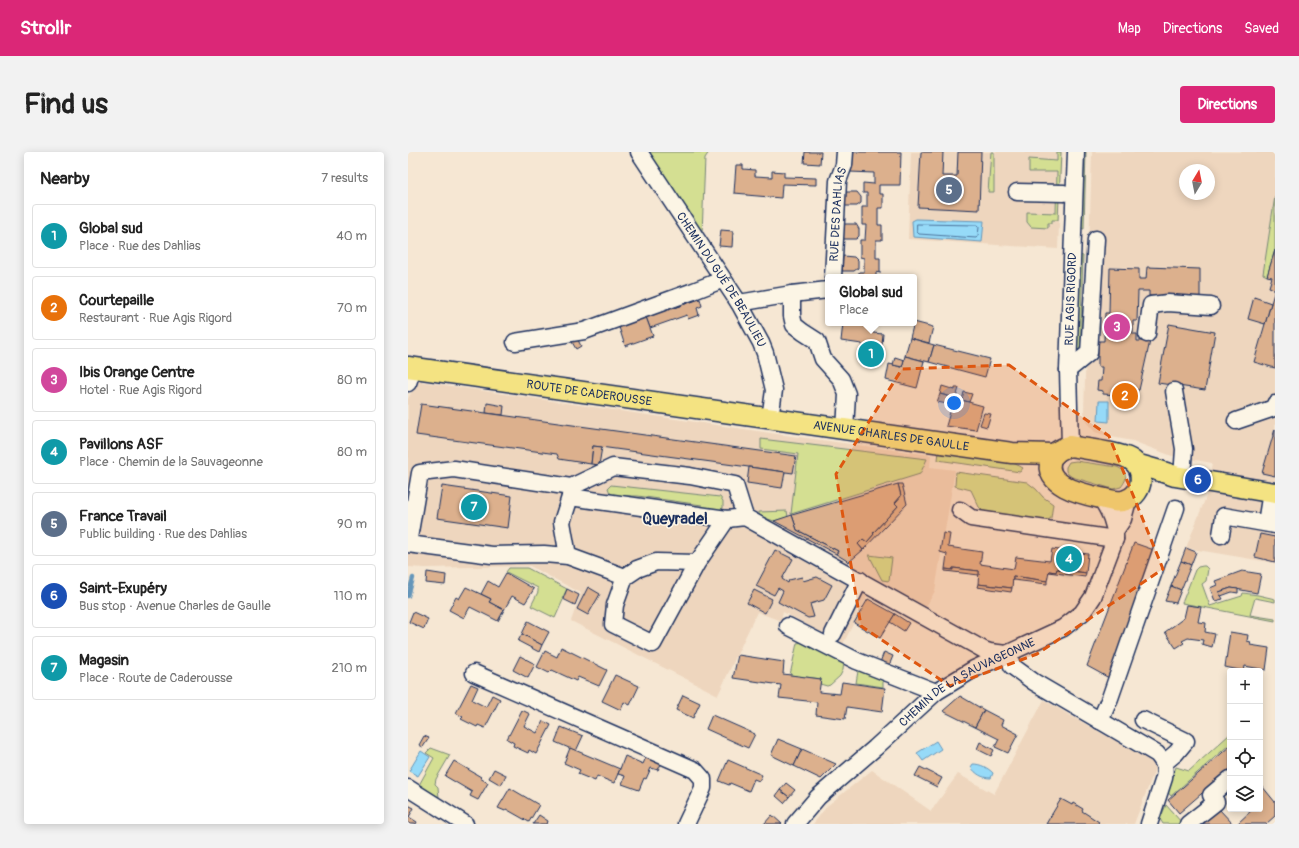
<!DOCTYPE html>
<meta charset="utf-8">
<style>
body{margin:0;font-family:Pangolin,sans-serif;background:#f2f2f2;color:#222}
.controls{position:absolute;right:12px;bottom:12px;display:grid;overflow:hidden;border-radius:4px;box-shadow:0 2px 10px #0003}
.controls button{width:36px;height:36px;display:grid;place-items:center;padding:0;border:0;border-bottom:1px solid #e0e0e0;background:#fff;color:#222;font:20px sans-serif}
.compass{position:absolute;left:771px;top:12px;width:36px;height:36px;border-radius:50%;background:#fff;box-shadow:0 2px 10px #0003;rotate:10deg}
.you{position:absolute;left:546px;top:251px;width:14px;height:14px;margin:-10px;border:3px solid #fff;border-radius:50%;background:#1a73e8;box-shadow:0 0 0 6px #1a73e833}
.badge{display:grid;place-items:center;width:26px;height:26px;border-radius:50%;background:#db2777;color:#fff;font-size:13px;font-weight:700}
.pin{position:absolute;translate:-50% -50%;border:2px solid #fff;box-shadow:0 1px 4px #0006}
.popup{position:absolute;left:417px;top:122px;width:92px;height:52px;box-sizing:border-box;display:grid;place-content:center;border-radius:4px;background:#fff;filter:drop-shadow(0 1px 3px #0005);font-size:13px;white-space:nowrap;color:#767676}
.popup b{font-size:15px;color:#222}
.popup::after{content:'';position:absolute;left:50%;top:100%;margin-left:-8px;border:8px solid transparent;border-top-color:#fff}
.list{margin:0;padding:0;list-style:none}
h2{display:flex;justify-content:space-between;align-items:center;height:52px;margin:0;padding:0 16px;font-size:17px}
h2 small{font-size:13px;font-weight:400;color:#767676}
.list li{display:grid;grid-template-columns:26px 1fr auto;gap:12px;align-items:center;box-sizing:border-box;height:64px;margin:0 8px 8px;padding:0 8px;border:1px solid #e0e0e0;border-radius:4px}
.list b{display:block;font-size:15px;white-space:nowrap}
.list p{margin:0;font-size:13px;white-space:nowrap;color:#767676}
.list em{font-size:13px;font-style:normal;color:#767676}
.icon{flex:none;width:22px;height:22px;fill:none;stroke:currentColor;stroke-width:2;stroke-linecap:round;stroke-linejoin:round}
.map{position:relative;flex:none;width:867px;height:672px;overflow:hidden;border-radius:4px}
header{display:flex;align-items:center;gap:24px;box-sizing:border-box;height:56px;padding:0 20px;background:#db2777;color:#fff}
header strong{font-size:19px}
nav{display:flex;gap:22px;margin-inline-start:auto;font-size:14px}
.intro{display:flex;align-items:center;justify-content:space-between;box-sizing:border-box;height:96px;padding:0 24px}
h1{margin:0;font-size:28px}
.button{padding:10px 18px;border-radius:4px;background:#db2777;color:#fff;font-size:14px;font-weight:700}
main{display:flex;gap:24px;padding:0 24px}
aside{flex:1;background:#fff;border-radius:4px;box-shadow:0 2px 10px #0003}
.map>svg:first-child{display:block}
.built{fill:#eed6be;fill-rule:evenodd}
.green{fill:#d4df92;stroke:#788778}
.water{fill:#96daf8;stroke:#6596ba}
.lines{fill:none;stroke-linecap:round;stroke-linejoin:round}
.shore{stroke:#4c739c;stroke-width:1}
.stream{stroke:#6596ba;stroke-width:4.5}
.building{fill:#dcb08d;stroke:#1b2f5e}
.minor-casing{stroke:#1b2f5e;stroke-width:19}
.major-casing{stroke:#1b2f5e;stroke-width:23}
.minor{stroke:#fcf5e5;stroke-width:16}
.major{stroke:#f4e382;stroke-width:20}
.marked{fill:#de5710;fill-opacity:0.2;stroke:#de5710;stroke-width:3;stroke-dasharray:8 5;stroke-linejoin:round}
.labels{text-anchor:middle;stroke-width:3;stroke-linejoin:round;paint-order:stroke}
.street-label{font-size:12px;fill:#1b2f5e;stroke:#fcf5e5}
.district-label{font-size:16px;font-weight:bold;fill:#1b2f5e;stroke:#fcf5e5}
</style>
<header>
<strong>Strollr</strong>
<nav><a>Map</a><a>Directions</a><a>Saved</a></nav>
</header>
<div class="intro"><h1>Find us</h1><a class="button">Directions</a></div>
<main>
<aside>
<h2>Nearby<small>7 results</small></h2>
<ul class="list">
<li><span class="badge" style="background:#0f9aa8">1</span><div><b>Global sud</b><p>Place · Rue des Dahlias</p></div><em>40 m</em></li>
<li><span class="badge" style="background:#e8710a">2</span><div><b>Courtepaille</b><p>Restaurant · Rue Agis Rigord</p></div><em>70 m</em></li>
<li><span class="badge" style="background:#d1479c">3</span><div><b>Ibis Orange Centre</b><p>Hotel · Rue Agis Rigord</p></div><em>80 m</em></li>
<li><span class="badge" style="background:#0f9aa8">4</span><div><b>Pavillons ASF</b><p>Place · Chemin de la Sauvageonne</p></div><em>80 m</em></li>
<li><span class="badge" style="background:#5c6f8a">5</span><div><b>France Travail</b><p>Public building · Rue des Dahlias</p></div><em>90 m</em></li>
<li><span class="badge" style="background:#1a4fb4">6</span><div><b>Saint-Exupéry</b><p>Bus stop · Avenue Charles de Gaulle</p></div><em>110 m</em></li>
<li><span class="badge" style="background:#0f9aa8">7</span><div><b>Magasin</b><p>Place · Route de Caderousse</p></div><em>210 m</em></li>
</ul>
</aside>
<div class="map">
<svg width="867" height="672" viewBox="0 0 867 672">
<rect width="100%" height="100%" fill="#f6e7d3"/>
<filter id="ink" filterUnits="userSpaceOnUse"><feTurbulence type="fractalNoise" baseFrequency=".025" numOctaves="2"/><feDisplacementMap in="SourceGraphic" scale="8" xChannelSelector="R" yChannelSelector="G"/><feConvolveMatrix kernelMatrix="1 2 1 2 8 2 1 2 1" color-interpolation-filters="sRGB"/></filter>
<g filter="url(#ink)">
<g class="built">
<polygon points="503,0 654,0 650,97 500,87"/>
<path d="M 684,0 L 867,0 L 867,411 L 778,396 L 798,345 L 804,311 L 764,304 L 735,293 L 725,289 L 703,285 L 687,280 L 678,270 L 676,259 ZM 777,18 L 801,18 L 801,42 L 777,42 Z"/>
<polygon points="9,229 369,282 523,303 522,315 547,318 527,439 519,453 509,473 461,441 435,492 375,460 373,469 349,460 310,543 163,469 173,441 122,414 17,416 0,415 0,247"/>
<polygon points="636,548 663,564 749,612 726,672 405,672 419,654 464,618 523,659 550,622 586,642"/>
</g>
<g class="green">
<polygon points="241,0 301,0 297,6 294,82"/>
<polygon points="583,0 586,0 586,40 580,40"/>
<polygon points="649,0 653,0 650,68 644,68 644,71 640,71 640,76 623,75 619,70 619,60 648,61 649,20 621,20 621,7 649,9"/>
<polygon points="674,0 678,0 676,77 672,76"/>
<polygon points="867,44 867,98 859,124 855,122"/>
<polygon points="671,103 675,104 672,204 668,204"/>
<polygon points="353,287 519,307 512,322 383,362 390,302 353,297"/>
<path d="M 531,299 C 554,302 596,304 615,316 L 612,320 L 530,308 Z"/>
<path d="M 668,309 L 709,315 C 720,320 720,326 713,335 L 705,337 L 664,325 L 660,322 L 658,319 L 658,315 L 661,310 Z"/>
<polygon points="548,320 619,330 628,337 635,345 645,352 643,366 637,370 600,365 575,359 571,355 563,338 547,334"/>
<path d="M 203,333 L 312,345 L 315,349 L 315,356 C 309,360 300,357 294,356 L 294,353 L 230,344 L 208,344 L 202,341 L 200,336 Z"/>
<polygon points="379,359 380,365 366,369 351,364 351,360"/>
<polygon points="461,403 484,406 481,429 474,428"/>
<polygon points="795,414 797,414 800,417 798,429 794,432 802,454 834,444 835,441 850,443 867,447 867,450 847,446 842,463 867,467 867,469 774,451 787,418 790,415"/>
<polygon points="101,416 119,416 159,437 154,447 155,448 147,466 123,454 130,440 130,436 98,420"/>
<polygon points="395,490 436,509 435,518 432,524 422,533 419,534 412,532 413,527 382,523 389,491"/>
<polygon points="452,517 475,525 475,535 448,531 450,519"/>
<polygon points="822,582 822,592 763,644 759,639 768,615 781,619"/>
<polygon points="23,596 42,603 28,627 27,632 30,635 31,646 11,633 26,606 18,601"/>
<polygon points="758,653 774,671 773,672 755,672 752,667"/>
</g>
<g class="water">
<polygon points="508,67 576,69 574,90 505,85 504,69"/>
<polygon points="691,249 701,249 701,270 690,269"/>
<polygon points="528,589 533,597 515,609 509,601"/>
<polygon points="13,599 22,605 10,624 1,619"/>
<path d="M 565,612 C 573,612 580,616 585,621 L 583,626 C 574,626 568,622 563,615 Z"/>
</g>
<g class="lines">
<polygon class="shore" points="509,72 569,73 571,75 570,84 568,86 511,82 509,80"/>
<polyline class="stream" points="0,444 5,426"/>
</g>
<g class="building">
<polygon points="397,0 413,0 412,12 396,11"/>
<polygon points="443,0 493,0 492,33 471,33 471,42 475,42 475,56 470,56 470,73 474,73 474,88 468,88 468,106 472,106 472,121 468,120 468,125 451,125 451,120 456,120 456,106 452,105 452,88 457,88 458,73 454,73 454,55 459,55 459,41 455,41 455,31 466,32 466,21 442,20"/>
<polygon points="513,0 535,0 534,24 549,24 550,0 573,0 571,58 510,55"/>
<polygon points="328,13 335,13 335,17 347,18 347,24 364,25 364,19 376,20 376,25 408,26 408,33 374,32 373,46 338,43 338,42 326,41"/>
<polygon points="437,40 449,40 453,45 453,51 449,54 437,54"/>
<polygon points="436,72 448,72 451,77 451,84 448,87 435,87"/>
<polygon points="313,78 325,79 324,95 311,94"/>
<polygon points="867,98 867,216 846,210 866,141 866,137 861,135 864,125 859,124"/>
<polygon points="435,104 446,105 450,109 450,116 446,119 434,119"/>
<polygon points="739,115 792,117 792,146 741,144 741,139 730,139 729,169 725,169 725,182 729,182 729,189 742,189 731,238 729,238 728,248 709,248 709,243 695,242 695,239 689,238 690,229 693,229 694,215 690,215 690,195 691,189 696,189 697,161 701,161 702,116 731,117 731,127 738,127"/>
<polygon points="846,145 863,151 857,172 840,167"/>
<polygon points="292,147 294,154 289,156 291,163 280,167 279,163 242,176 238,165"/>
<polygon points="238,165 245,184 217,194 211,175"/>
<polygon points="506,170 525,175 521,191 502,186"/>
<polygon points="435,171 466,174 465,181 475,182 472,214 452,212 454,192 433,189"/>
<polygon points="761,172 807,180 797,238 750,231"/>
<polygon points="502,186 526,193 521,210 497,204"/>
<polygon points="170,188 173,194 168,197 164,190"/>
<polygon points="526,193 582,207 577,225 521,210"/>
<polygon points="497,204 516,209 509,236 478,228 481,212 494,215"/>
<polygon points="487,205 496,208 494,215 485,213"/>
<polygon points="534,234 547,238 547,236 551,236 548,246 532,242"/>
<polygon points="556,240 564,242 561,250 554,248"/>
<polygon points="532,242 546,246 544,253 529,250"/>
<polygon points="546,246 575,254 568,278 538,274"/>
<polygon points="79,251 96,254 95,263 78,261"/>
<polygon points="13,252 388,304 385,321 185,294 183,312 151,307 149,302 8,283"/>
<polygon points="576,261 583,262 579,275 572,273"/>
<polygon points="867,277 867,324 854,321"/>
<polygon points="185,294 194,295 191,313 183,312"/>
<polygon points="341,315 377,320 374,336 339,331"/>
<polygon points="490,332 494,332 499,352 455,398 450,392 455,387 459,390 466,382 465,381 490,354 487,351 493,344"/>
<polygon points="490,332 493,344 487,351 490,354 465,381 466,382 459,390 455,387 450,392 455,398 441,410 428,402 430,399 389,378 384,363"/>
<polygon points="34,334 104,344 100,376 29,366"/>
<polygon points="384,363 389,378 430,399 428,402 366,369"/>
<polygon points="535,381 542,382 540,395 574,400 572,412 606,417 608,405 642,409 644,397 680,402 678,421 649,417 648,420 641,419 639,429 605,424 604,436 570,432 571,419 545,416 545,418 537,417 539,402 532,400"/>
<polygon points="852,382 867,385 867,410 847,405"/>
<polygon points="726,391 749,399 701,526 679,514"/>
<polygon points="778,396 788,400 783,413 773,409"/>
<polygon points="367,398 385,407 374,427 380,431 381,428 394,425 395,429 409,425 424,433 416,448 402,452 406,465 400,466 370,450 375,439 370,436 366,443 348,434"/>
<polygon points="773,409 783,413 773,438 763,434"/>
<polygon points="545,416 571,419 571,423 537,419 537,417 545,418"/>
<polygon points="649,417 678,421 677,425 640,420 641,419 648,420"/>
<polygon points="834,419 853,422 849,441 823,436 811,440 815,447 807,449 802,436 809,433 807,429"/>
<polygon points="19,420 38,423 37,433 18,431"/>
<polygon points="98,421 126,437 117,451 104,444 96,458 81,450 83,447 73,442 80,429 90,435"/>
<polygon points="605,424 639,429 639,432 605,428"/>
<polygon points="570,432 604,436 603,440 569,435"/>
<polygon points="763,434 773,438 768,451 757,449"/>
<polygon points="58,435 83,447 81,450 96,458 90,469 62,455 56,466 41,458 48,445 51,447"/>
<polygon points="180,435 192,442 180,463 169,457"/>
<polygon points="823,436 830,437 830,441 824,440 813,444 811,440"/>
<polygon points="159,437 171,443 167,453 155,447"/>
<polygon points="346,438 364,447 357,461 339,451"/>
<polygon points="460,447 487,462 472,486 446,471"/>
<polygon points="779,453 793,455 790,470 798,471 797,480 807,482 804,495 794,492 795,488 780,486 774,489 776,491 768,496 757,480 776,466"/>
<polygon points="5,460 20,467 16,477 1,470"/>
<polygon points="487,462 501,471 496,479 482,470"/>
<polygon points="120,469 141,480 134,493 114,482"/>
<polygon points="822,480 840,483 839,489 843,490 842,493 861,496 858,518 837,514 836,519 817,515"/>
<polygon points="114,482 134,493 131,500 110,489"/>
<polygon points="153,495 199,518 191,534 170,525 168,529 144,518 141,521 129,515 137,499 149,505"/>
<polygon points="476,500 485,504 480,516 471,513"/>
<polygon points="330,503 376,510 375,522 413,527 411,540 432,542 434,530 477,536 474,560 439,555 437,567 408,563 409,550 371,546 373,533 325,526"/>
<polygon points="112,504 127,512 120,526 105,518"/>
<polygon points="207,523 231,534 222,553 216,550 213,558 194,549"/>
<polygon points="63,532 70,535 64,548 78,555 84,543 92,547 77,576 70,573 69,575 53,567 55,565 48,561"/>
<polygon points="275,543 292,551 285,566 268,558"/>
<polygon points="552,544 576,558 567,575 535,559"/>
<polygon points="114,558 122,562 116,574 129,581 135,569 143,573 128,602 121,598 120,601 105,594 106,591 99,587"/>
<polygon points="576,558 595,568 593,573 610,582 600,601 587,595 591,587 567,575"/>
<polygon points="304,563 347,582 340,596 298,577"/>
<polygon points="153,575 175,584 168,599 147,590"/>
<polygon points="16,584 21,586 15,595 11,593"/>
<polygon points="370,587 394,597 386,614 363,603"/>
<polygon points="572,590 586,598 583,604 569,597"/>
<polygon points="822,594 822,617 771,661 760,648"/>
<polygon points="162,596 212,617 206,631 189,624 187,629 170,622 172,618 156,611"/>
<polygon points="394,597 428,612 413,627 386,614"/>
<polygon points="239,603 254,610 250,618 243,616 238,627 236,626 231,638 214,632 217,624 210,622 217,604 235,612"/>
<polygon points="320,608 354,623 351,629 346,627 341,639 322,631 321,633 311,629"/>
<polygon points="46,609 73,625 72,626 80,631 70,648 62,644 64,640 37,624"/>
<polygon points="512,615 534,626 529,635 507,624"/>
<polygon points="86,617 98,623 93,633 81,626"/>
<polygon points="378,631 387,638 381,645 372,638"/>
<polygon points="854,634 867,650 867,664 858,672 829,672 845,657 852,657 852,636"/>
<polygon points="102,636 131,653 121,670 98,657 97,659 90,656"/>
<polygon points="372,638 381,645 376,651 368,644"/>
<polygon points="653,647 664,653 665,651 675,657 674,659 691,670 689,672 638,672"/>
<polygon points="0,653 6,656 1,665 9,670 8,672 0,672"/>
<polygon points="811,657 825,672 795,672"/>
<polygon points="131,663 140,669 139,672 125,672"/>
<polygon points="364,663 374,672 356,672"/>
</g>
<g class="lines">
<defs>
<g id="minor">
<path id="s1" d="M 231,0 L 331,151 L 353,191 L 357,201 L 366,238 L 362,267"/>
<polyline points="609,40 656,41"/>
<path id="s2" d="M 425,125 L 430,29 L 436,13 L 437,0"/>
<polyline points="384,142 384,164 386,173 395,180 409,189 415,207 433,227 439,242 437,278"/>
<polyline points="331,151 384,142 420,138"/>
<polyline points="739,182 743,153 760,151 803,154"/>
<polyline points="107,190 176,179 283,140 306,131 314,127"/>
<polyline points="660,218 681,201 688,87"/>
<polyline points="0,231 5,216"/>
<polyline points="766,239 776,297 774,325"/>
<polyline points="828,269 866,256 867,252"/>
<path id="s3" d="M 662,294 L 660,218 L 668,0"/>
<path d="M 162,345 L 319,367 L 337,365 L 576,498 L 582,500 L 598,502 L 602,506 L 604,514 L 626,530 L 749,602 C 756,610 758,615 756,626 L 741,672"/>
<polyline points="552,358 563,366 707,387"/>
<polyline points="858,371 863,340"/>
<polyline points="707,379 715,367 720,348"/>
<polyline points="813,383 816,364 867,373"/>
<polyline points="160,404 154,370 162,345 163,335"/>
<polyline points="289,411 245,492 205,472 207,453 217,425 229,417 248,410 289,411 319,367"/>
<polyline points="217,425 160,404 136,402 84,403 0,392 12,321 46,317 163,335 205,315 282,324 327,333 337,365"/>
<polyline points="380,474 449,509 528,540"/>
<polyline points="425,482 452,428"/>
<polyline points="66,521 287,618 295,627 295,636 278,672"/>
<polyline points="735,568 778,589 768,601 756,611"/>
<polyline points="692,569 702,546 768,356"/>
<polyline points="0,636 57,672"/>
<path id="s4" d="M 387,672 L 410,645 L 467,596 L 528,540 L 566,517 L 655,476 L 674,461 L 685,445 L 707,387 C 708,372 701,359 693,346"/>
<polyline points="780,672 808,650 803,643 822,627"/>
</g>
<g id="major">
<path id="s5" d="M 0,215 L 604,301 L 647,302"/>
<path d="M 662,294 C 677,297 710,300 722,307 C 738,316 736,342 718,348 C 711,351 705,349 697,347 C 680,343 633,335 643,307 C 647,299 654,296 662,294 Z"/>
<polyline points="728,312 749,318 767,324 867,341"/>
</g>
</defs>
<use href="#minor" class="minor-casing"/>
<use href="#major" class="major-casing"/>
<use href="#minor" class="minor"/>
<use href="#major" class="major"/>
</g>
</g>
<path class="marked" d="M 601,213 L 701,284 L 755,417 L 629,502 L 542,534 L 453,474 L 428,322 L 494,217 Z"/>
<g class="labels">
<g class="street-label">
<text dy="4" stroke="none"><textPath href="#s2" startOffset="63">RUE DES DAHLIAS</textPath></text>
<text dy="4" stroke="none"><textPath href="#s1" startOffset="152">CHEMIN DU GUÉ DE BEAULIEU</textPath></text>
<text dy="4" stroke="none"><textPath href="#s3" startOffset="147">RUE AGIS RIGORD</textPath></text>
<text dy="4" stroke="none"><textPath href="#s5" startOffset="183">ROUTE DE CADEROUSSE</textPath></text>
<text dy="4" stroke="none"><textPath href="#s5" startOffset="488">AVENUE CHARLES DE GAULLE</textPath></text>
<text dy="4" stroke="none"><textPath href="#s4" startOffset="225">CHEMIN DE LA SAUVAGEONNE</textPath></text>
</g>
<g class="district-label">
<text x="267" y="372">Queyradel</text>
</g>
</g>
</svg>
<div class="controls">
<button>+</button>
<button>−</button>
<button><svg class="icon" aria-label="locate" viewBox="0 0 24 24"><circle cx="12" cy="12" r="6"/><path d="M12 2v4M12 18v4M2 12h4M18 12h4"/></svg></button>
<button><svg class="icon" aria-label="layers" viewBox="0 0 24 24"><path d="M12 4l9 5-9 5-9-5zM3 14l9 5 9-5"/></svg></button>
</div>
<svg class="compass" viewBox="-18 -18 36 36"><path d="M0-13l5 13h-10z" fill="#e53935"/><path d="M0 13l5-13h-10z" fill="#767676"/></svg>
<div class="you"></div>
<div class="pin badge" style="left:463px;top:202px;background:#0f9aa8">1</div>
<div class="popup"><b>Global sud</b>Place</div>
<div class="pin badge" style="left:717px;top:244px;background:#e8710a">2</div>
<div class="pin badge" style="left:709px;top:175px;background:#d1479c">3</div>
<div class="pin badge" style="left:661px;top:407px;background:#0f9aa8">4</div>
<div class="pin badge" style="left:541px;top:38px;background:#5c6f8a">5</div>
<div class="pin badge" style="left:790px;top:328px;background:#1a4fb4">6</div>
<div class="pin badge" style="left:66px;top:355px;background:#0f9aa8">7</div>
</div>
</main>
